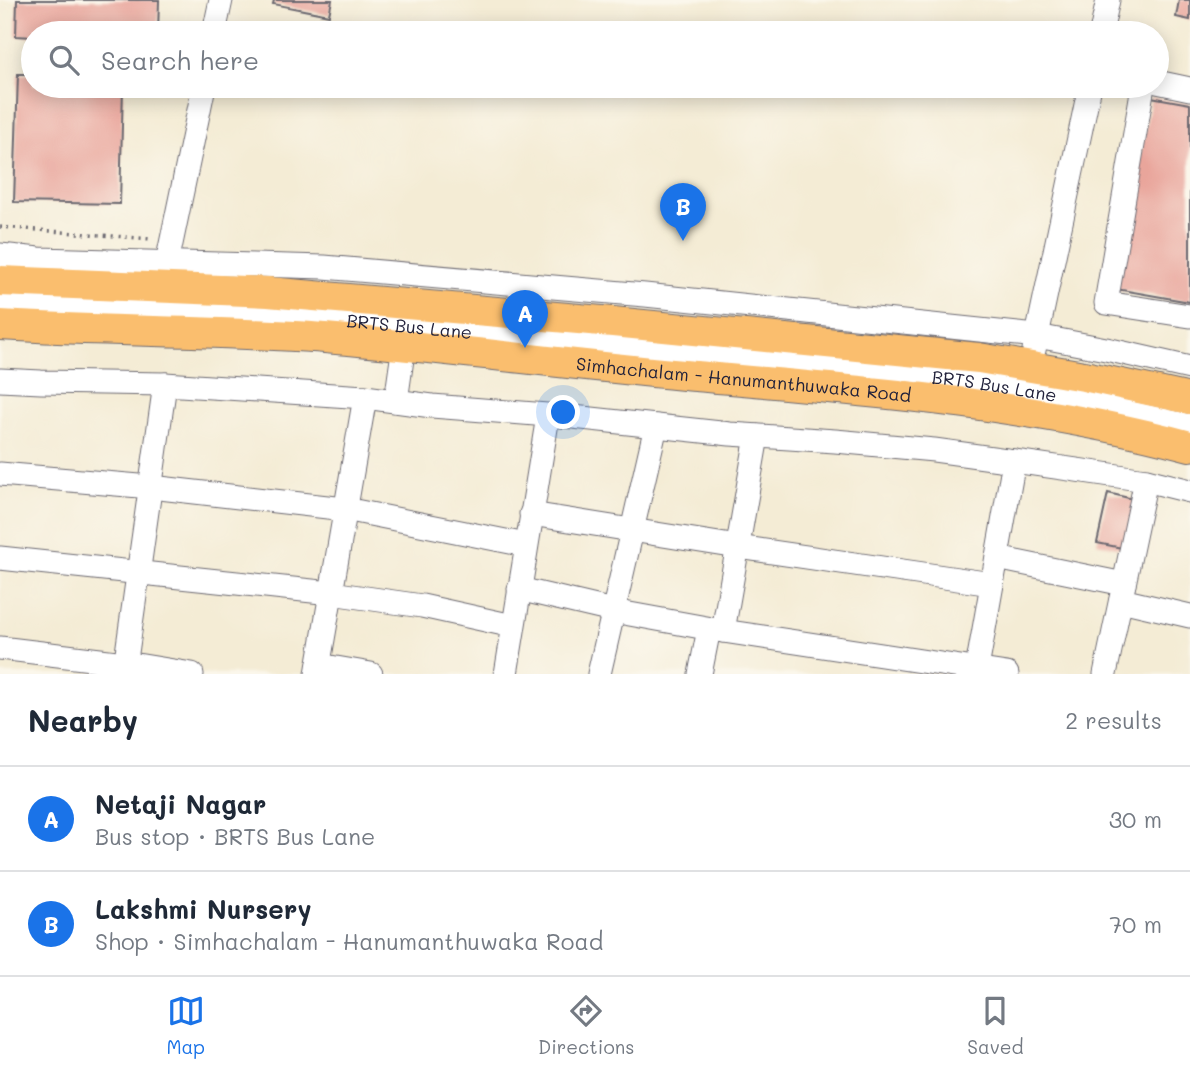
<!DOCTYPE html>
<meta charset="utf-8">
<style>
body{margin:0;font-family:Mali,sans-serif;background:#f2f2f3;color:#1f2937}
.you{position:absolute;left:564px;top:413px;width:24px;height:24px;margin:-18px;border:5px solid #fff;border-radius:50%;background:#1a73e8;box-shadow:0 0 0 10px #1a73e833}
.badge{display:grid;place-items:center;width:46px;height:46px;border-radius:50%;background:#1a73e8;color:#fff;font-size:23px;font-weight:700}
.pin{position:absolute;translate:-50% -58px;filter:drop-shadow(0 2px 4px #0008)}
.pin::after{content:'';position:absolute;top:37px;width:24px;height:21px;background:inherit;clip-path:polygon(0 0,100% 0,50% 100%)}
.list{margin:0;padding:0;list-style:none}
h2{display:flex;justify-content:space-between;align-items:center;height:91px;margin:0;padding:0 28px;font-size:30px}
h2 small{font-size:23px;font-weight:400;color:#747a83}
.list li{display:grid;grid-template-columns:46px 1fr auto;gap:21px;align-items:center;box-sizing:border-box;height:105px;padding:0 28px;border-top:2px solid #e0e1e3}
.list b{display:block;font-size:26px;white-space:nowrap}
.list p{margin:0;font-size:23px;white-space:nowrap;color:#747a83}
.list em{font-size:23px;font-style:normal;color:#747a83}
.icon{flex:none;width:38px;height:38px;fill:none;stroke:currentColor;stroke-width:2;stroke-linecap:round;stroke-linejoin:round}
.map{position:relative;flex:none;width:1190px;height:674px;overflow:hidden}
.search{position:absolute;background:#fff;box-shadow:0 4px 18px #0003;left:21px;right:21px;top:21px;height:77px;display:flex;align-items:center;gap:18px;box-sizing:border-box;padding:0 24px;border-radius:38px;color:#747a83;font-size:26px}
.sheet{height:301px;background:#fff}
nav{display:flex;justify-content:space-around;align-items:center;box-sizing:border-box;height:98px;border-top:2px solid #e0e1e3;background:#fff;font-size:19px;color:#747a83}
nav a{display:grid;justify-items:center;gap:4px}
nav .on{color:#1a73e8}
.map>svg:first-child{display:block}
.building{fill:#e9a59b}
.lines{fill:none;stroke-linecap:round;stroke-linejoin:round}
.minor-casing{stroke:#6c6971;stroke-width:25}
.major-casing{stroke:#6c6971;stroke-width:32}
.path{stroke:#6c6971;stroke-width:3.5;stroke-dasharray:2 5;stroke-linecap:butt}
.minor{stroke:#fff;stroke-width:23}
.major{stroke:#fabe6e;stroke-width:30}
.labels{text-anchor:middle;stroke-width:5;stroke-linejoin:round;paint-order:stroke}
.street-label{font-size:18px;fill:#22223b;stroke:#fbf7ec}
</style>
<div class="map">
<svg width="1190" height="674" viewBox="0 0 1190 674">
<rect width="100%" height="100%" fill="#fbf7ec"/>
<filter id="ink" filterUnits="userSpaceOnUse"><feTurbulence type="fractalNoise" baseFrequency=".0143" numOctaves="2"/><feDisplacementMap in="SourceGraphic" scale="14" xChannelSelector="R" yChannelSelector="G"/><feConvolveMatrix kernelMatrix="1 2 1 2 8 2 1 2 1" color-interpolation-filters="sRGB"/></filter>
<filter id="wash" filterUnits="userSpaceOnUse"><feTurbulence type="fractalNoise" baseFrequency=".00686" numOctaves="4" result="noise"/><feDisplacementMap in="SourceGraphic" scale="28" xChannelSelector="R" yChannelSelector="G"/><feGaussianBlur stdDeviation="1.57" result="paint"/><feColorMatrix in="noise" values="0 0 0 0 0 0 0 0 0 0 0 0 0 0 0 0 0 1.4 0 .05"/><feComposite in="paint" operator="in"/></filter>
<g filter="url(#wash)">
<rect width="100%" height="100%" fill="#f4ecd5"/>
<g id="blocks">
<g class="building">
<polygon points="17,0 159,0 158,33 33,33 33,37 16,36"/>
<polygon points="274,0 332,0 329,15 273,4"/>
<polygon points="1179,0 1190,0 1190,20 1176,17"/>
<polygon points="18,74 33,74 33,86 123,86 120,204 14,202"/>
<polygon points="1151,97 1190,104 1190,302 1116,289"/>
<polygon points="1108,493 1137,500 1127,549 1097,543"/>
</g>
</g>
</g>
<g filter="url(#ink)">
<use href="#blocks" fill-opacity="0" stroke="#6c6971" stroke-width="2"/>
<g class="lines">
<defs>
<g id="minor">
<polyline points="214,33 221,0"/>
<polyline points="1101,33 1108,0"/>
<polyline points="1157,82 1190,89"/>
<polyline points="1143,86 1106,303 1190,316"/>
<polyline points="0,255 39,259 324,267 645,295 1037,336 1106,349 1190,368"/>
<polyline points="167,263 204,86"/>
<path id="s1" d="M 0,305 L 31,307 L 325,319 L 957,380 L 1051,395 L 1190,426"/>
<polyline points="1034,350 1090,86"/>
<polyline points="0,380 41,382 165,384 365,397 432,406 573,417 730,434 835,441 934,450 1014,461 1146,480 1190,491"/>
<polyline points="396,401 404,345"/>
<polyline points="0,474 151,487 345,509 526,545"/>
<polyline points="531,514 738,547 992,584"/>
<polyline points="0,558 331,593 422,606 513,626"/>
<polyline points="997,558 1124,584"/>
<polyline points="519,589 613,611 723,631 1007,674"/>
<polyline points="1121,600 1190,616"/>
<polyline points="723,631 757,436"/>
<polyline points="0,648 125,663 192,674"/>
<polyline points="319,665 371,674"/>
<polyline points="124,674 165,384"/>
<polyline points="317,674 365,397"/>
<polyline points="506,674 548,416"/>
<polyline points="599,674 656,426"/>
<polyline points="700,674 709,629"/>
<polyline points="976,674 1014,461"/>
<polyline points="1105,674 1146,480"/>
</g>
<g id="major">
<polyline points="0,281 268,292 613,322 979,358 1084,376 1190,399"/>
<path id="s2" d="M 0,325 C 108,332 217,330 325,338 C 445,348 564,364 684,375 C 854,390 1025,402 1190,446"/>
</g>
</defs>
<use href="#minor" class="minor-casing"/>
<use href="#major" class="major-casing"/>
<polyline class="path" points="0,227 151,239"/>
<use href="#minor" class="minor"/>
<use href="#major" class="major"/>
</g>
</g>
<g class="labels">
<g class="street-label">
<text dy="6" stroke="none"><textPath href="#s1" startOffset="410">BRTS Bus Lane</textPath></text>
<text dy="6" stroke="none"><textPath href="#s2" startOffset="746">Simhachalam - Hanumanthuwaka Road</textPath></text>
<text dy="6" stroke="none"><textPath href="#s1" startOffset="998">BRTS Bus Lane</textPath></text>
</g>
</g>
</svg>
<div class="you"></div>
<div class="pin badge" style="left:525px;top:348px">A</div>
<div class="pin badge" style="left:683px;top:241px">B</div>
<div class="search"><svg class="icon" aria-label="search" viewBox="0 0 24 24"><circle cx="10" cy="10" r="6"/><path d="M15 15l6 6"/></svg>Search here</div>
</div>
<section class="sheet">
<h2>Nearby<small>2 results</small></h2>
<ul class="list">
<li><span class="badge">A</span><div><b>Netaji Nagar</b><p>Bus stop · BRTS Bus Lane</p></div><em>30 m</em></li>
<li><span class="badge">B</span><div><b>Lakshmi Nursery</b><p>Shop · Simhachalam - Hanumanthuwaka Road</p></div><em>70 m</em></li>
</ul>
</section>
<nav>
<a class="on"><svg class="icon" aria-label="map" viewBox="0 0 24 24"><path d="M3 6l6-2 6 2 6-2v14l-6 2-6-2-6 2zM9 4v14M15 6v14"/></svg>Map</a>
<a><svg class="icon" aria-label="directions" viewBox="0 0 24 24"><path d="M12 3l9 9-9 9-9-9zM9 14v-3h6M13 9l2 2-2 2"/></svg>Directions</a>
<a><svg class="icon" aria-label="saved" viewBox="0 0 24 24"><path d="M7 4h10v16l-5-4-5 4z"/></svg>Saved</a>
</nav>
